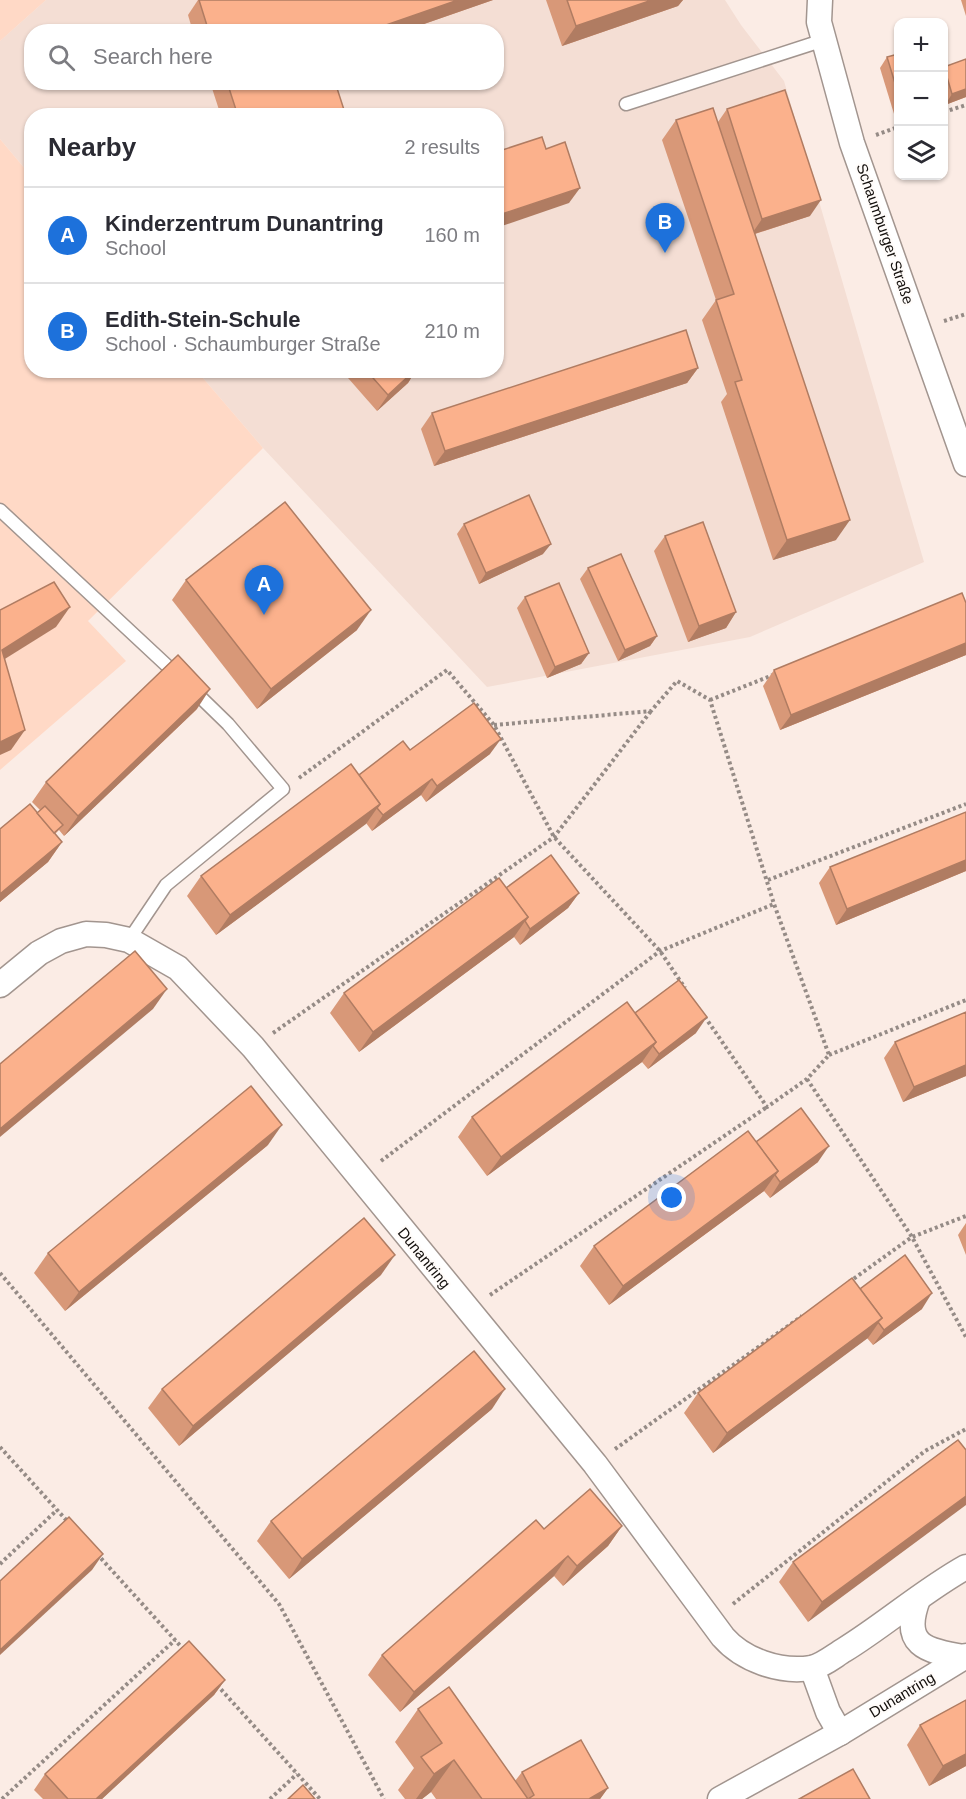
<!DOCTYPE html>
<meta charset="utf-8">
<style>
body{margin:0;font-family:Helvetica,sans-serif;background:#f7f7f7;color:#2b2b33}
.controls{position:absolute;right:18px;top:18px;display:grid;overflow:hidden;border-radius:12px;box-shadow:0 2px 4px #0004}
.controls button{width:54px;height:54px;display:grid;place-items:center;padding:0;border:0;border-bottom:2px solid #e1e1e2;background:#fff;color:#2b2b33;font:30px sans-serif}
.you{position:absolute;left:672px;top:1198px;width:21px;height:21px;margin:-15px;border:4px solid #fff;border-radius:50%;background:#1a73e8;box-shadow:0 0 0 9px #1a73e833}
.badge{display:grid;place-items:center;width:39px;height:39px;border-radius:50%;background:#1d71db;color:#fff;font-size:20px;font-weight:700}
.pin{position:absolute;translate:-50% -50px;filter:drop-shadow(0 2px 3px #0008)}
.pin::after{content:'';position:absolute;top:32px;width:21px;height:18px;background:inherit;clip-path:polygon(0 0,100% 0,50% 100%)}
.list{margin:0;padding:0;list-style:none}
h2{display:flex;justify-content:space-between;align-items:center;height:78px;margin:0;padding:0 24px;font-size:26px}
h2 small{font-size:20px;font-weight:400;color:#7c7c81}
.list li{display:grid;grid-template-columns:39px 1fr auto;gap:18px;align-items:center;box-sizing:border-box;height:96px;padding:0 24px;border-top:2px solid #e1e1e2}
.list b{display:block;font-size:22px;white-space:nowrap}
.list p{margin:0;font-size:20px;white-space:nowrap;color:#7c7c81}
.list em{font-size:20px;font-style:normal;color:#7c7c81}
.icon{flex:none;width:33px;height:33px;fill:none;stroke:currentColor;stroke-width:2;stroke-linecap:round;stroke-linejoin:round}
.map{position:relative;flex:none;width:966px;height:1799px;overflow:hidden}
.search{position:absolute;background:#fff;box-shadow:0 2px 4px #0004;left:24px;top:24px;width:480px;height:66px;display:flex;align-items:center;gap:15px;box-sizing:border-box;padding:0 21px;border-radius:24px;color:#7c7c81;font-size:22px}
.panel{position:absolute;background:#fff;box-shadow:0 2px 4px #0004;left:24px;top:108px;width:480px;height:270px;border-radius:24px}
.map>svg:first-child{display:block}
.built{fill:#f4ded4;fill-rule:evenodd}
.green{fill:#ffd9c6}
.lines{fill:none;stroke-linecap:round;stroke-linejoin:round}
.service-casing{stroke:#a2958f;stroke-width:15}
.minor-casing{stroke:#a2958f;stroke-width:27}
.path{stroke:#958b86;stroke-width:4;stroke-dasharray:3 3;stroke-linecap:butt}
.service{stroke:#fff;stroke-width:12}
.minor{stroke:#fff;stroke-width:24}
.wall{fill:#d89878}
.shaded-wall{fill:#b07c62}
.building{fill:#fbb18c;stroke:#b07c62;stroke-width:1.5}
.labels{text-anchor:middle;stroke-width:4.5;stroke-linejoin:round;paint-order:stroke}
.street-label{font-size:15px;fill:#130f0c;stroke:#fffcfa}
</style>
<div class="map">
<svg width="966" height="1799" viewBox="0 0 966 1799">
<rect width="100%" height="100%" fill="#fbece5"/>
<path class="built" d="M 46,0 L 725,0 L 741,25 L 784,81 L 924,562 L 750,637 L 487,687 L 263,448 L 197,371 L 496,370 L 496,116 L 32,116 L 31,176 L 0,139 L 0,41 ZM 32,32 L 496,32 L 496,82 L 32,82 Z"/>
<g class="green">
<polygon points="0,0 46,0 0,41"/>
<polygon points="0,139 31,176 32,370 197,371 263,448 88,621 126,661 0,770"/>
</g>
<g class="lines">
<defs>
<g id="service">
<polyline points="626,104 824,40"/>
<polyline points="0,510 177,675"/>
<polyline points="129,940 166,885 283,789 228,724 192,689"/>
</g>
<g id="minor">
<polyline points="820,0 819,22 852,143 966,464"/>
<path d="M 0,985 L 39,953 L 61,941 L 86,934 L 106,935 L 129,940 L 178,968 L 253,1047 L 595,1464 L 723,1637 C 743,1660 780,1673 811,1668 C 822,1666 834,1656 844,1650 C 886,1624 923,1591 966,1567"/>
<path d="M 918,1599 C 901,1645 925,1651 964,1657"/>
<polyline points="812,1668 828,1712 840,1733"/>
<polyline points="720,1799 840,1733 966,1656"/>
</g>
</defs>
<use href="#service" class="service-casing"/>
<use href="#minor" class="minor-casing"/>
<g class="path">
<polyline points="944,112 966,105"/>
<polyline points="876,135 898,127"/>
<polyline points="944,321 966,314"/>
<polyline points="710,700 773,675"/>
<polyline points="494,725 651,711 677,681 710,700 774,904 829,1055 807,1079 767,1107 705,1017"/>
<polyline points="299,778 447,670 494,725 554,837 660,951 685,988"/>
<polyline points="768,880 966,804"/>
<polyline points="273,1033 554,837 651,711"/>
<polyline points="829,1055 966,1000"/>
<polyline points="807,1079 912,1237 966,1337"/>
<polyline points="381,1161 660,951 774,904"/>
<polyline points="0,1273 279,1604 384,1799"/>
<polyline points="849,1282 912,1237 966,1216"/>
<polyline points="490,1295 767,1107"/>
<polyline points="0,1447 68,1522"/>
<polyline points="615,1449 802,1316"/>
<polyline points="97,1554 185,1651"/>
<polyline points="0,1564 57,1510"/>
<polyline points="733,1604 925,1451 966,1429"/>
<polyline points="217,1685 320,1799"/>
<polyline points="2,1799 175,1640"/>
<polyline points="270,1799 297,1774"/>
</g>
<use href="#service" class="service"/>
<use href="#minor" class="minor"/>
</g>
<g class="wall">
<polygon points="198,0 493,0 401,32 193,32 188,15"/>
<polygon points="546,0 683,0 678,6 562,46"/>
<polygon points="961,0 966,0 966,16"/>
<polygon points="898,54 898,127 880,68 887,57"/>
<polygon points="966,59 966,97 945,105 944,100 944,67"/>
<polygon points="210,82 335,82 346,116 221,116"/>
<polygon points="727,109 810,216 755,234 836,540 773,560 721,402 727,394 702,320 716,300 662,140 676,120 718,122"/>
<polygon points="698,368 687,383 434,466 421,429 432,413"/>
<polygon points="341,370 416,370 408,383 377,411"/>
<polygon points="464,524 543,554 479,584 457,534"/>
<polygon points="665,536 736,612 726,628 688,642 654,551"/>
<polygon points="588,568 657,636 650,646 618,661 580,579"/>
<polygon points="186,580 357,630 257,709 172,600"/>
<polygon points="525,597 589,653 581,664 547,678 517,608"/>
<polygon points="966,603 966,655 780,730 763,686 774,670"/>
<polygon points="197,709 64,836 59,830 55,834 62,842 48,862 0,902 0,829 37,813 40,810 32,802 46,782"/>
<polygon points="410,750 490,754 426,802 421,795 372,831 366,823 216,935 187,896 201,876 359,775"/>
<polygon points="966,812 966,871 836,925 819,883 830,867"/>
<polygon points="506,888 579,893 568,908 520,945 514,937 359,1052 330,1013 344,993"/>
<polygon points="966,1012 966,1076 903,1102 884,1058 895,1042"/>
<polygon points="635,1013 696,1033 648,1069 642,1062 487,1176 458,1137 472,1117"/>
<polygon points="756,1142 818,1162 770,1198 764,1191 609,1305 580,1266 594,1246"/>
<polygon points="268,1145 65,1311 34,1273 48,1253"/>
<polygon points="966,1223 966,1255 958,1235"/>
<polygon points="381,1275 179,1446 148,1408 162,1389"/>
<polygon points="860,1289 922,1309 873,1345 867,1338 713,1453 684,1413 698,1393"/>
<polygon points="492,1409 289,1579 257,1541 271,1521"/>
<polygon points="958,1440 808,1622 779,1582 793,1562"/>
<polygon points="622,1526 608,1546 563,1586 554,1576 400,1712 368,1675 382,1655 544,1529"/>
<polygon points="225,1680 214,1695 102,1799 43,1799 34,1790 45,1774"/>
<polygon points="966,1700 966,1766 929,1786 907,1745 920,1725"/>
<polygon points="418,1709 515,1781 522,1772 608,1788 600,1799 436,1799 431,1792 422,1799 405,1799 398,1790 414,1768 395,1742"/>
</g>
<g class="shaded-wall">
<polygon points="458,0 493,0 401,32 366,32"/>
<polygon points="652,0 683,0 678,6 562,46 576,26"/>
<polygon points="966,89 966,97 945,105 952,94"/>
<polygon points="580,188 569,203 496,228 496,216"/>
<polygon points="821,200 810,216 751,235 762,219"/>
<polygon points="698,368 687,383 434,466 445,451"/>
<polygon points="415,370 416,370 408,383 377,411 388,395"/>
<polygon points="850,520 836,540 773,560 787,540"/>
<polygon points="551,544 543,554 479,584 486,573"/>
<polygon points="70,607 56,627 0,662 2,650"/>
<polygon points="371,610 357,630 257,709 271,689"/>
<polygon points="736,612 726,628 688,642 699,626"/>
<polygon points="657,636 650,646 618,661 625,650"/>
<polygon points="966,643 966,655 780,730 791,715"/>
<polygon points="589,653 581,664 547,678 555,667"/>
<polygon points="210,689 197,709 64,836 78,816"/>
<polygon points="25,730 11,750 0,755 0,742"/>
<polygon points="501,739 490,754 426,802 437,786"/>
<polygon points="432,779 421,795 372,831 383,815"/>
<polygon points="380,804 366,824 216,935 230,915"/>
<polygon points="62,842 48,862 0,902 0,894"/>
<polygon points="966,860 966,871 836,925 847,909"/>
<polygon points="579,893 568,908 520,945 530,929"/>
<polygon points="528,917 514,937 359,1052 373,1032"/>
<polygon points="167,989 153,1009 0,1137 0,1129"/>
<polygon points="707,1017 696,1033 648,1069 659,1054"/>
<polygon points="656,1042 642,1062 487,1176 501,1157"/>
<polygon points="966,1065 966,1076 903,1102 914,1087"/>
<polygon points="282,1125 268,1145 65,1311 79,1292"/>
<polygon points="829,1146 818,1162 770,1198 780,1182"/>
<polygon points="778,1171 764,1191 609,1305 623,1286"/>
<polygon points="395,1255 381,1275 179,1446 193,1426"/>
<polygon points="932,1293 922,1309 873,1345 884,1330"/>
<polygon points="882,1318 868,1338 713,1453 727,1433"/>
<polygon points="505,1389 492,1409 289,1579 302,1559"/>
<polygon points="966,1496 966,1505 808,1622 822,1602"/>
<polygon points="622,1526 608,1546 563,1586 577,1566"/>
<polygon points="103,1554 92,1570 0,1655 0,1650"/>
<polygon points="568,1556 554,1576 400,1712 414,1692"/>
<polygon points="225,1680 214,1695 102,1799 96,1799"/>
<polygon points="966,1754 966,1766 929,1786 943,1766"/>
<polygon points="454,1760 431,1792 422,1799 416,1799 434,1774"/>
<polygon points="608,1788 600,1799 589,1799"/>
</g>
<g class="building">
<polygon points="199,0 458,0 366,32 209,32"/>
<polygon points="567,0 652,0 576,26"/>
<polygon points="898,54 898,93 887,57"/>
<polygon points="966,59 966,89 952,94 944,67"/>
<polygon points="227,82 335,82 346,116 238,116"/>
<polygon points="785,90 821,200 762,219 727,109"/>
<polygon points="713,108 850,520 787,540 735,382 742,380 716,300 734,294 676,120"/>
<polygon points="542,137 546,149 565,142 580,188 496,216 496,152"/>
<polygon points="686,330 698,368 445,451 432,413"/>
<polygon points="366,370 415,370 388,395"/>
<polygon points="529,495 551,544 486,573 464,524"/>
<polygon points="285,502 371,610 271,689 186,580"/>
<polygon points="703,522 736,612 699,626 665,536"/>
<polygon points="621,554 657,636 625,650 588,568"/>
<polygon points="54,582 70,607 2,650 25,730 0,742 0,610"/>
<polygon points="559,583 589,653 555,667 525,597"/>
<polygon points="962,593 966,603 966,643 791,715 774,670"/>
<polygon points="178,655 210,689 78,816 46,782"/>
<polygon points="474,703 501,739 437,786 432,779 383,815 377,808 380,804 359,775 403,741 410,750"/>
<polygon points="351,764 380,804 230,915 201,876"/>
<polygon points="30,804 62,842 0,894 0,829"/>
<polygon points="45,806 63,825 54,833 37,813"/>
<polygon points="966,812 966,860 847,909 830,867"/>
<polygon points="551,855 579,893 530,929 525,921 528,917 506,888"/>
<polygon points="499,878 528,917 373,1032 344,993"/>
<polygon points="135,951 167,989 0,1129 0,1064"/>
<polygon points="679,980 707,1017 659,1054 653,1046 656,1042 635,1013"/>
<polygon points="627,1002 656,1042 501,1157 472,1117"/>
<polygon points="966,1012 966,1065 914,1087 895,1042"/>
<polygon points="251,1086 282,1125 79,1292 48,1253"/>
<polygon points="801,1108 829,1146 780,1182 775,1175 778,1171 756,1142"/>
<polygon points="748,1131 778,1171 623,1286 594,1246"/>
<polygon points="364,1218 395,1255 193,1426 162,1389"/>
<polygon points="905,1255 932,1293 884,1330 878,1322 882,1318 860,1289"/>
<polygon points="852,1278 882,1318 727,1433 698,1393"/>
<polygon points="474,1351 505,1389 302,1559 271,1521"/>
<polygon points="958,1440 966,1450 966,1496 822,1602 793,1562"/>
<polygon points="590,1489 622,1526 577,1566 568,1556 414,1692 382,1655 536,1520 544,1529"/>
<polygon points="69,1517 103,1554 0,1650 0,1581"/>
<polygon points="189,1641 225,1680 96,1799 68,1799 45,1774"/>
<polygon points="449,1687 528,1799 482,1799 454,1760 434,1774 421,1757 442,1743 418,1709"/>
<polygon points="966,1700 966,1754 943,1766 920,1725"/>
<polygon points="581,1740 608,1788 589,1799 528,1799 534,1795 522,1772"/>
<polygon points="853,1769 870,1799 799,1799"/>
<polygon points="303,1785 315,1799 288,1799"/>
</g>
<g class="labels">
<g class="street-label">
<text transform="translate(885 234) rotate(71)" y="5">Schaumburger Straße</text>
<text transform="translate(424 1258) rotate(51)" y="5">Dunantring</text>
<text transform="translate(902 1695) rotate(-31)" y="5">Dunantring</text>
</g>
</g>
</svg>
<div class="controls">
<button>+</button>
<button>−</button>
<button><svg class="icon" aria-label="layers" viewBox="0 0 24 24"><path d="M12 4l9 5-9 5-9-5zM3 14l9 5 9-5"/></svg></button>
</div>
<div class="you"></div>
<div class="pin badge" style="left:264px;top:615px">A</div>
<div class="pin badge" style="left:665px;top:253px">B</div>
<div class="search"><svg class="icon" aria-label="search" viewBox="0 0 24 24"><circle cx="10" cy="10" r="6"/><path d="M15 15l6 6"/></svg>Search here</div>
<section class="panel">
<h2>Nearby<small>2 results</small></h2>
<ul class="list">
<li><span class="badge">A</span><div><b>Kinderzentrum Dunantring</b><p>School</p></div><em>160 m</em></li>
<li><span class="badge">B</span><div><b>Edith-Stein-Schule</b><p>School · Schaumburger Straße</p></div><em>210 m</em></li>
</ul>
</section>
</div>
